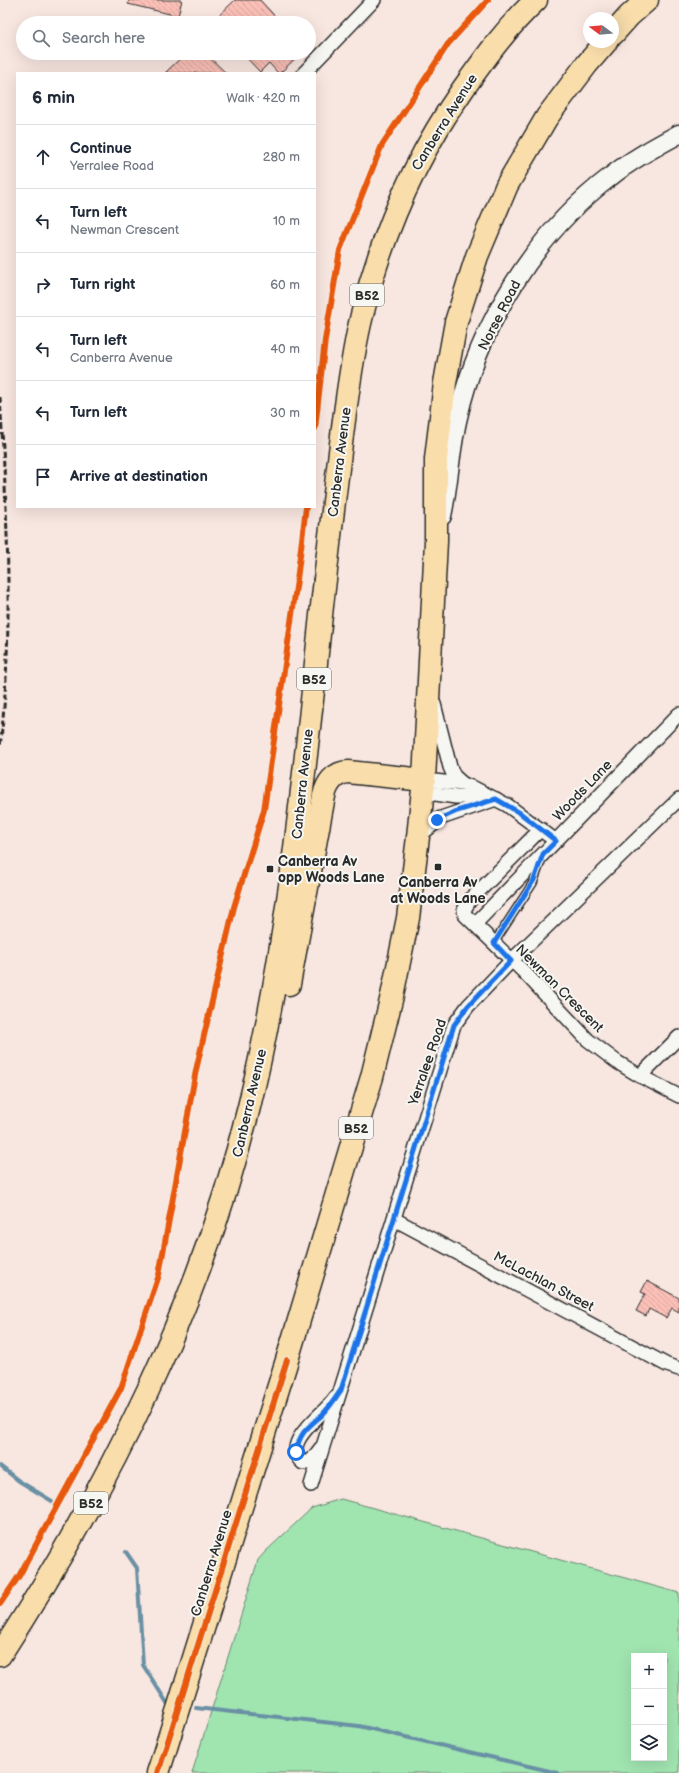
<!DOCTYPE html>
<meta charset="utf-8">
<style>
body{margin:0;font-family:"Balsamiq Sans",sans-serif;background:#f6f6f7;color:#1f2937}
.controls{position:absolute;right:12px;bottom:12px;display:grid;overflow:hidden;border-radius:0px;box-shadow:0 4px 16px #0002}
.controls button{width:36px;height:36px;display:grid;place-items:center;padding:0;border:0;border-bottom:1px solid #e0e1e3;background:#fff;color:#1f2937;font:20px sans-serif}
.compass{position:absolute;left:583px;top:12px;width:36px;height:36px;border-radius:50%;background:#fff;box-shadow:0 4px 16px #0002;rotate:286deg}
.stop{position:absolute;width:12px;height:12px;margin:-9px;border:3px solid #1a73e8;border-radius:50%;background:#fff}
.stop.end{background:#1a73e8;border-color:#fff;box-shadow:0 1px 4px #0008}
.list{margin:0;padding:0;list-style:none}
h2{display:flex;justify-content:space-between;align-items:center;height:52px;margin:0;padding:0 16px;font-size:17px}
h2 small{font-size:13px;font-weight:400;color:#747a83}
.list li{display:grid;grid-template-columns:26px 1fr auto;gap:12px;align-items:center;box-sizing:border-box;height:64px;padding:0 16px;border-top:1px solid #e0e1e3}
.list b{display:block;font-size:15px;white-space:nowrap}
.list p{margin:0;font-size:13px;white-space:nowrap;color:#747a83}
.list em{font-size:13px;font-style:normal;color:#747a83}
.icon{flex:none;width:22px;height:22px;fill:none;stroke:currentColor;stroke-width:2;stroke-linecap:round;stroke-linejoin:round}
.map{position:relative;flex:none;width:679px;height:1773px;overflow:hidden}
.search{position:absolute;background:#fff;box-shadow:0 4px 16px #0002;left:16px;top:16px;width:300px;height:44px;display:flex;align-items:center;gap:10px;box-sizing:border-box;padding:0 14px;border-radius:22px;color:#747a83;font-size:15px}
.panel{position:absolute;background:#fff;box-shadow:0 4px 16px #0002;left:16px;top:72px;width:300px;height:436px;border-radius:0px}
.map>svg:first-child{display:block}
.green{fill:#a0e4b0;stroke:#66886e;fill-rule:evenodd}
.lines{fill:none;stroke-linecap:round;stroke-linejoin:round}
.stream{stroke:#6990a4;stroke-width:4}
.building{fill:url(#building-back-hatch);stroke:#2b2b2b}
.service-casing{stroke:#2b2b2b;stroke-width:10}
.minor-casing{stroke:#2b2b2b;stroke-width:16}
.secondary-casing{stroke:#2b2b2b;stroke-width:21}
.trunk-casing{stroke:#2b2b2b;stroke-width:25}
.service{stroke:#f6f6f2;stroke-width:7}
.minor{stroke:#f6f6f2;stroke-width:13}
.secondary{stroke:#f6f6f2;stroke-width:18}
.trunk{stroke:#f9deab;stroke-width:22}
.rail{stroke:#2b2b2b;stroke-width:3;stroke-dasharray:6 3;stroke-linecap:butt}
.cycleway-casing{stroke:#f6f6f2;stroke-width:8}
.cycleway{stroke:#e8590c;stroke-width:6}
.route{stroke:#1a73e8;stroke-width:5}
.poi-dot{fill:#2b2b2b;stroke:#f6f6f2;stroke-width:1.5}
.labels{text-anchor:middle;stroke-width:4;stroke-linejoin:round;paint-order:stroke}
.shield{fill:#f6f6f2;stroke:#686867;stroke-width:1}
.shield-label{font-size:13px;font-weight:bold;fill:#2b2b2b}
.street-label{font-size:14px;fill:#2b2b2b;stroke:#f6f6f2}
.poi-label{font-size:14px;font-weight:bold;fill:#2b2b2b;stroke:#f6f6f2;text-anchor:start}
</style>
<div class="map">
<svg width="679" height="1773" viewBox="0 0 679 1773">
<defs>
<pattern id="building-back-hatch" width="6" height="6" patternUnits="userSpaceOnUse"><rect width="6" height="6" fill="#fbc0b7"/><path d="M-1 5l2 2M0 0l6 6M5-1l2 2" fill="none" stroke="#d7a59e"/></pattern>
</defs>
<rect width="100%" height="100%" fill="#f8e6e0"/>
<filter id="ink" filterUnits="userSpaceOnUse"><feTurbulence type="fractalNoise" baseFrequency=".025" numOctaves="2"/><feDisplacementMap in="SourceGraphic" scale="8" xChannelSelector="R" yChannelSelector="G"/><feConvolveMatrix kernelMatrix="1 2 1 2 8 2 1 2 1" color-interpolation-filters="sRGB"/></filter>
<g filter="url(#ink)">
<path class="green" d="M 341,1499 L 679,1593 L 679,1773 L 192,1773 L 258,1560 L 265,1552 L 312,1508 ZM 634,1656 L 664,1656 L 664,1758 L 634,1758 Z"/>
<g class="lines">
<g class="stream">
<polyline points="0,1466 19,1481 52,1501"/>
<polyline points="126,1552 137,1568 143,1665 169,1706"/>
<polyline points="196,1708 359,1726 558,1773"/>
</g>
</g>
<g class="building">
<polygon points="129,0 182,0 178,16 128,4"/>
<polygon points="235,0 260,0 281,23 211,23"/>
<polygon points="186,53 205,53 226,73 165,73"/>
<polygon points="242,53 301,53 280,73 278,73 269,63 260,72"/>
<polygon points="647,1281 679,1298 679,1312 672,1308 666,1318 649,1309 646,1316 636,1311 645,1294 641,1292"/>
</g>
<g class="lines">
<defs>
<polyline id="service" points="494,943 533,883 542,859"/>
<g id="minor">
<polyline points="304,73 374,0"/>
<polyline points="434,704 450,767 454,776 463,784"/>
<polyline points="424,780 463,784 474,788 507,805 556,841"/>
<polyline points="422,792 456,797 488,797"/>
<polyline points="541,829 470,900 464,910 465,915 524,972 588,1040 617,1062 640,1076 679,1096"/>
<polyline points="418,837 441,818 496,799"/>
<polyline points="475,924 679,714"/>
<polyline points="640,1076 679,1037"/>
<polyline points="394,1219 667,1365 679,1369"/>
<path d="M 321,1448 L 314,1457 L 308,1462 L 303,1463 C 278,1443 326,1413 335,1398"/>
<polyline points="311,1485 454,1025 468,1006 511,961 679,799"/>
</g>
<path id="secondary" d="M 442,516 C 449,483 450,450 458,417 C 479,325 535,234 610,177 C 631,160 655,147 679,134"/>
<g id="trunk">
<polyline points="613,34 629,16 647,0"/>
<path d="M 289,984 L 324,796 C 327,783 334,773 348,772 L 424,780"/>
<path d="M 0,1655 C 109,1486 201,1304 249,1107 C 289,943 304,774 322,606 C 329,544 336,482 344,420 C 349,385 353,350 362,315 C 382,234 415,158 463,89 C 485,58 507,27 536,0"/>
<polyline points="158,1773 287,1360 372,1077 392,996 408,918 418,837 424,780 436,541 436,459 445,383 456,322 477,256 507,185 547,117 587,64 606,42"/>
</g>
</defs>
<use href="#service" class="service-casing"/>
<use href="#minor" class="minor-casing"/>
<use href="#secondary" class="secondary-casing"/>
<use href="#trunk" class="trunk-casing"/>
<use href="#service" class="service"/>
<use href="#minor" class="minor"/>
<use href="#secondary" class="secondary"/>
<use href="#trunk" class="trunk"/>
<path class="rail" d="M 0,397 C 7,514 14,630 0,747"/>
<defs>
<g id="cycleway">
<polyline points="315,429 325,340 340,250 382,145 448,44 488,0"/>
<polyline points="0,1604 19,1576 121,1388 159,1275 196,1070 234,907 264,810 297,580 306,507"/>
<polyline points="158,1773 287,1360"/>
</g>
</defs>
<use href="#cycleway" class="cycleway-casing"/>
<use href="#cycleway" class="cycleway"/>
</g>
</g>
<g class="lines" filter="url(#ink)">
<path class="route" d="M 296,1452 C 300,1432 307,1428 322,1415 C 329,1408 335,1399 341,1390 L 454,1025 L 468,1006 L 511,961 L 494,943 L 534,880 L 543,854 L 556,841 L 520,813 L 496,799 L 457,811 L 437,820"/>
</g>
<g class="poi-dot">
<rect x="434" y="863" width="8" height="8" rx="2"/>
<rect x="266" y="865" width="8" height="8" rx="2"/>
</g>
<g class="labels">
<g class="shield">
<rect x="350" y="284" width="34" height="22" rx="3"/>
<rect x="297" y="668" width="34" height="22" rx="3"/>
<rect x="339" y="1117" width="34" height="22" rx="3"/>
<rect x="74" y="1492" width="34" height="22" rx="3"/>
</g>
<g class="shield-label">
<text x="367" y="300">B52</text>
<text x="314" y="684">B52</text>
<text x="356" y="1133">B52</text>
<text x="91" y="1508">B52</text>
</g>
<g class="street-label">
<text transform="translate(444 122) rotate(-58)" y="5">Canberra Avenue</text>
<text transform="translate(499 315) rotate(-63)" y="5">Norse Road</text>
<text transform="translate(339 462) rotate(-83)" y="5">Canberra Avenue</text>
<text transform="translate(302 784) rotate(-84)" y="5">Canberra Avenue</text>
<text transform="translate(582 790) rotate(-46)" y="5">Woods Lane</text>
<text transform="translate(560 988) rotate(45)" y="5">Newman Crescent</text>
<text transform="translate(427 1062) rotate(-71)" y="5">Yerralee Road</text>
<text transform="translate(249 1103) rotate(-77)" y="5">Canberra Avenue</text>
<text transform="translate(544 1281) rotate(28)" y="5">McLachlan Street</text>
<text transform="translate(211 1563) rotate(-73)" y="5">Canberra Avenue</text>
</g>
<g class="poi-label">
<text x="278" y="866">Canberra Av<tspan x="278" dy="16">opp Woods Lane</tspan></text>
<text x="438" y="887" text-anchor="middle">Canberra Av<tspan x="438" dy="16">at Woods Lane</tspan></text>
</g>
</g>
</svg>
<div class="controls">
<button>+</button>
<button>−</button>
<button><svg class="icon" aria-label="layers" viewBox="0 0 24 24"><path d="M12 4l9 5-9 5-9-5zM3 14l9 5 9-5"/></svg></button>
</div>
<svg class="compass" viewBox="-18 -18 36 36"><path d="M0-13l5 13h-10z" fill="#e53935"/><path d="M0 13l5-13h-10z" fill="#747a83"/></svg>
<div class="stop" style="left:296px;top:1452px"></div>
<div class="stop end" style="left:437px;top:820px"></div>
<div class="search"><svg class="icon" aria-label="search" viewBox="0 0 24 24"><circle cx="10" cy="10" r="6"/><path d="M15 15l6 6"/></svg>Search here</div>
<section class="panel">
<h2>6 min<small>Walk · 420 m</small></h2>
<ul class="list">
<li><svg class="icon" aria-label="ahead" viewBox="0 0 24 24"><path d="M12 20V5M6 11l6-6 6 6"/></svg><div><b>Continue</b><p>Yerralee Road</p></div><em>280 m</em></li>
<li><svg class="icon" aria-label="left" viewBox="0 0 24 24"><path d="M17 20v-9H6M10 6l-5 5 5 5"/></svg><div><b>Turn left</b><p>Newman Crescent</p></div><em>10 m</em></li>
<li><svg class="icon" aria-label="right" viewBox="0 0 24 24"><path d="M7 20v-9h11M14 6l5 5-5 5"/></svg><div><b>Turn right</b></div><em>60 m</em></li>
<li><svg class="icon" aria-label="left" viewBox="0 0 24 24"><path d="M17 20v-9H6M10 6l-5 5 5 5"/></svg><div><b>Turn left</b><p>Canberra Avenue</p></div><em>40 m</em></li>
<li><svg class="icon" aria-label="left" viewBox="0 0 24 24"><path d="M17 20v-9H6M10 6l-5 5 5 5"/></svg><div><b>Turn left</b></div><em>30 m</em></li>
<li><svg class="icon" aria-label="arrive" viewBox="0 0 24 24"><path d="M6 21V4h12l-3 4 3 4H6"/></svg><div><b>Arrive at destination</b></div></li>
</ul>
</section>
</div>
